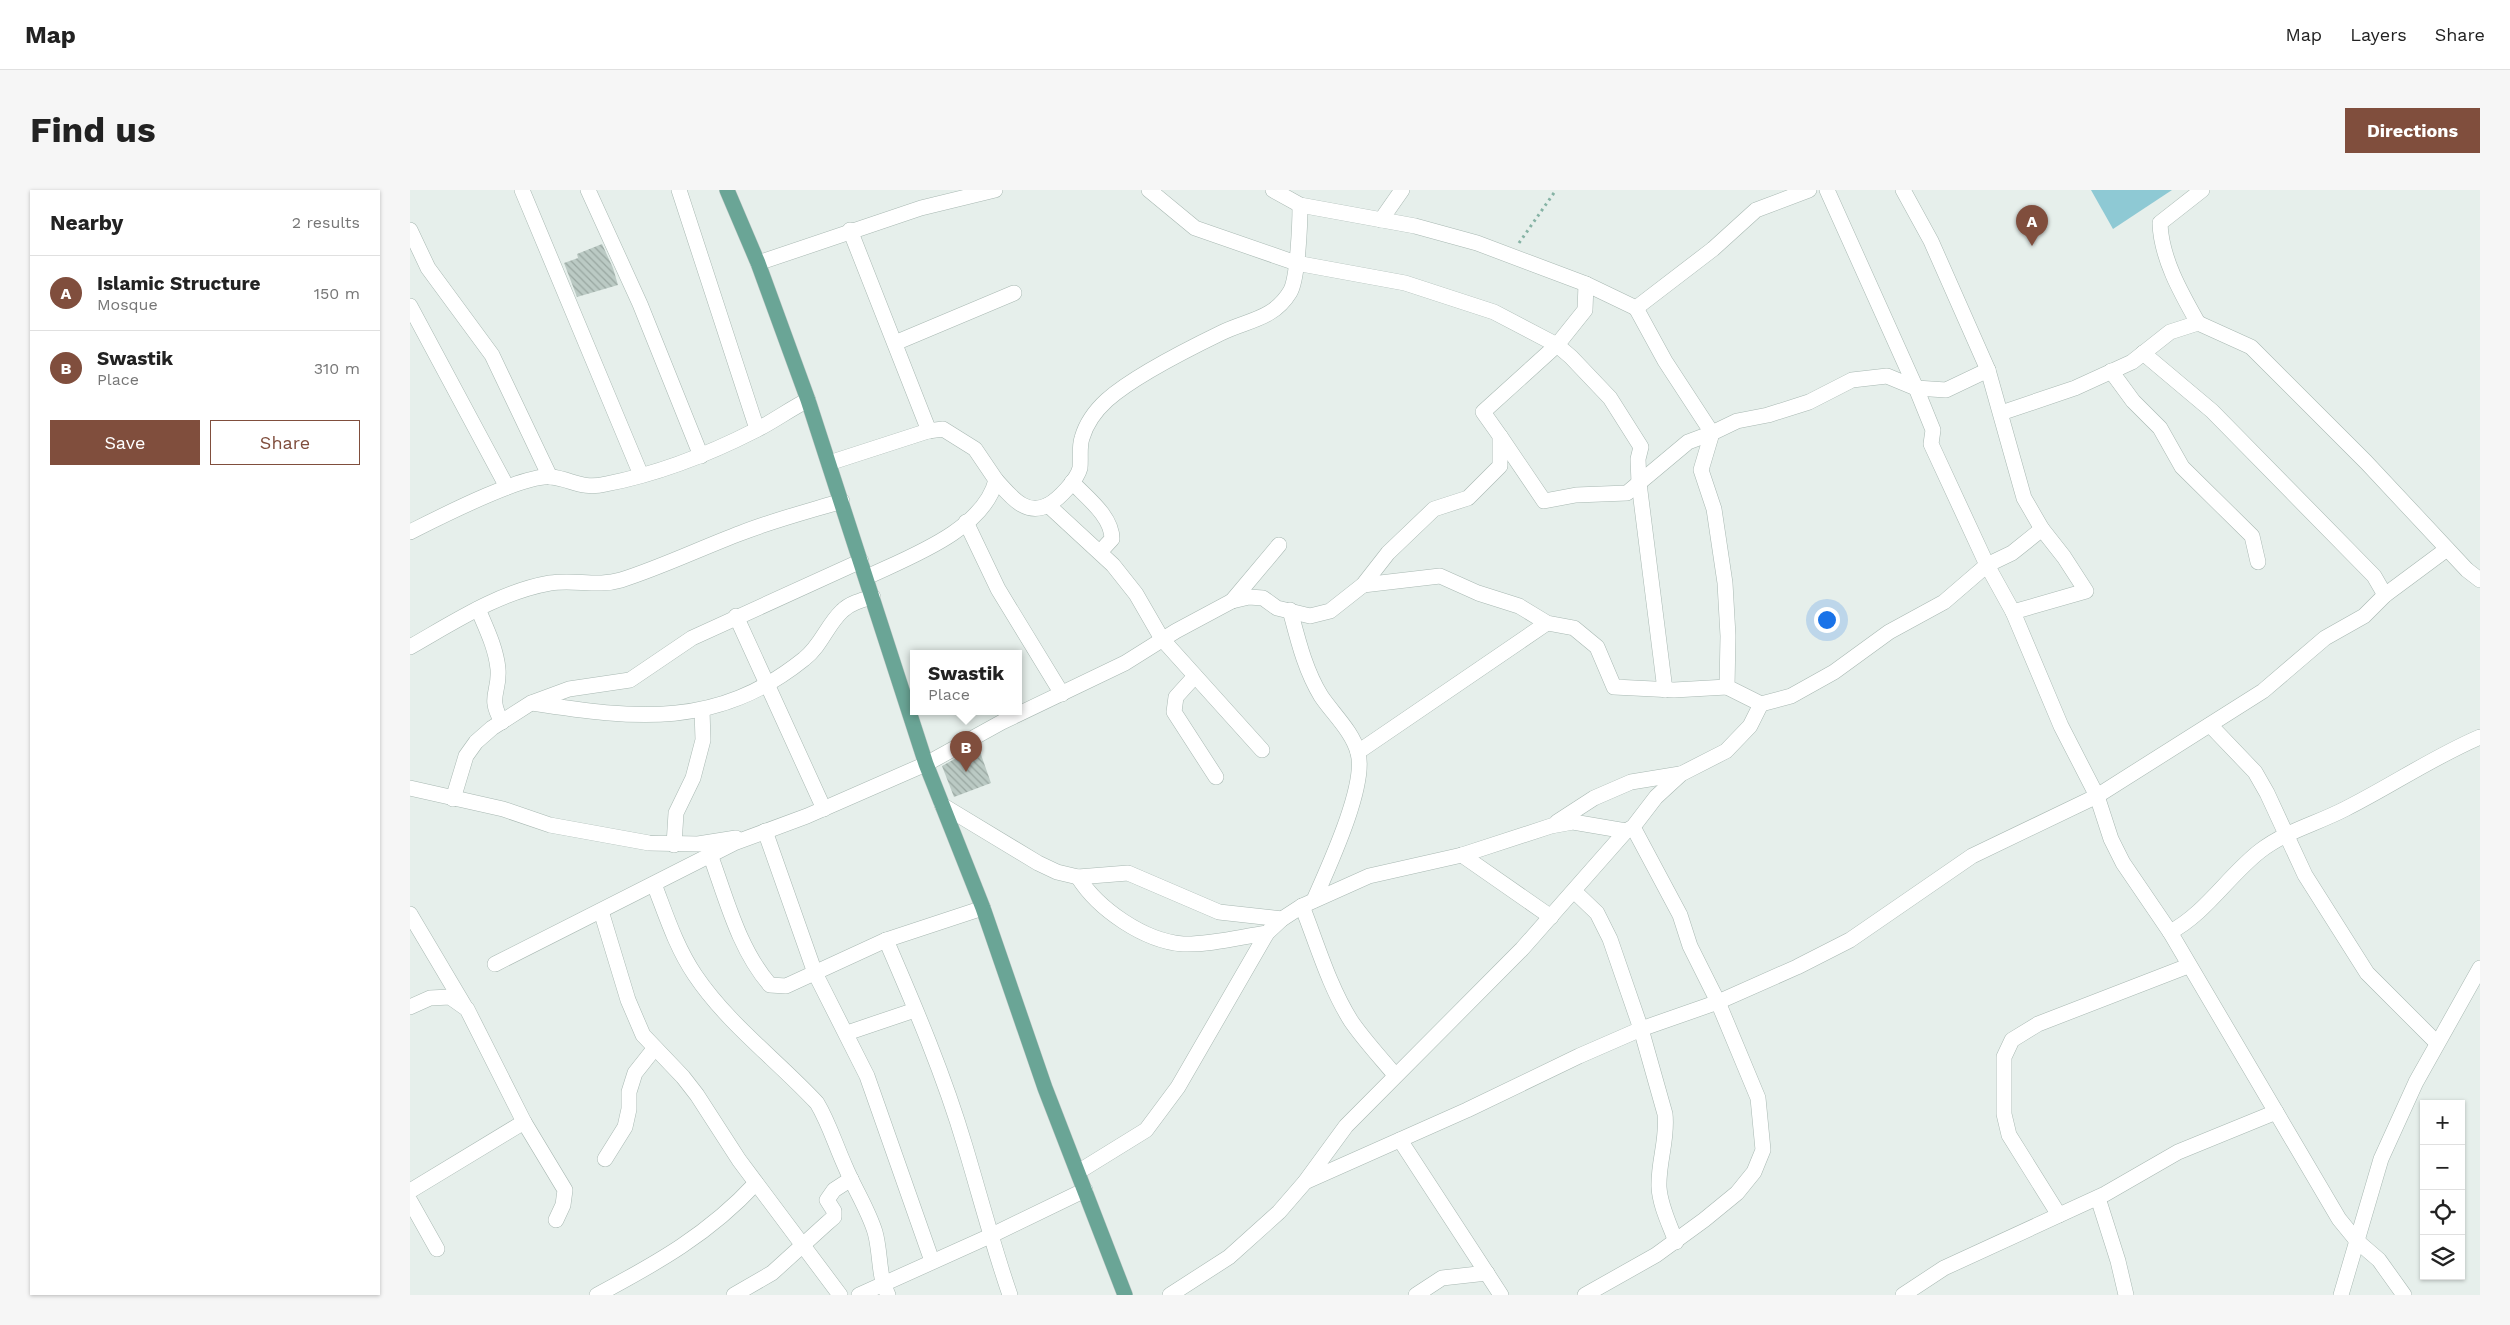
<!DOCTYPE html>
<meta charset="utf-8">
<style>
body{margin:0;font-family:"Work Sans",sans-serif;background:#f6f6f6;color:#222}
.controls{position:absolute;right:15px;bottom:15px;display:grid;overflow:hidden;border-radius:0px;box-shadow:0 1px 4px #0004}
.controls button{width:45px;height:45px;display:grid;place-items:center;padding:0;border:0;border-bottom:1px solid #e0e0e0;background:#fff;color:#222;font:25px sans-serif}
.you{position:absolute;left:1416px;top:429px;width:18px;height:18px;margin:-12px;border:4px solid #fff;border-radius:50%;background:#1a73e8;box-shadow:0 0 0 8px #1a73e833}
.badge{display:grid;place-items:center;width:32px;height:32px;border-radius:50%;background:#804e3d;color:#fff;font-size:16px;font-weight:700}
.pin{position:absolute;translate:-50% -41px;filter:drop-shadow(0 1px 2px #0008)}
.pin::after{content:'';position:absolute;top:26px;width:18px;height:15px;background:inherit;clip-path:polygon(0 0,100% 0,50% 100%)}
.popup{position:absolute;left:500px;top:460px;width:112px;height:65px;box-sizing:border-box;display:grid;place-content:center;border-radius:0px;background:#fff;filter:drop-shadow(0 1px 4px #0005);font-size:16px;white-space:nowrap;color:#767676}
.popup b{font-size:19px;color:#222}
.popup::after{content:'';position:absolute;left:50%;top:100%;margin-left:-10px;border:10px solid transparent;border-top-color:#fff}
.list{margin:0;padding:0;list-style:none}
h2{display:flex;justify-content:space-between;align-items:center;height:65px;margin:0;padding:0 20px;font-size:21px}
h2 small{font-size:16px;font-weight:400;color:#767676}
.list li{display:grid;grid-template-columns:32px 1fr auto;gap:15px;align-items:center;box-sizing:border-box;height:75px;padding:0 20px;border-top:1px solid #e0e0e0}
.list b{display:block;font-size:19px;white-space:nowrap}
.list p{margin:0;font-size:16px;white-space:nowrap;color:#767676}
.list em{font-size:16px;font-style:normal;color:#767676}
.actions{display:flex;gap:10px;padding:15px 20px}
.actions a{flex:1;padding:11px 0;border:1px solid #804e3d;border-radius:0px;text-align:center;font-size:18px;color:#804e3d}
.actions .main{background:#804e3d;color:#fff}
.icon{flex:none;width:28px;height:28px;fill:none;stroke:currentColor;stroke-width:2;stroke-linecap:round;stroke-linejoin:round}
.map{position:relative;flex:none;width:2070px;height:1105px;overflow:hidden;border-radius:0px}
header{display:flex;align-items:center;gap:30px;box-sizing:border-box;height:70px;padding:0 25px;background:#fff;border-bottom:1px solid #e0e0e0}
header strong{font-size:24px}
nav{display:flex;gap:28px;margin-inline-start:auto;font-size:18px}
.intro{display:flex;align-items:center;justify-content:space-between;box-sizing:border-box;height:120px;padding:0 30px}
h1{margin:0;font-size:35px}
.button{padding:12px 22px;border-radius:0px;background:#804e3d;color:#fff;font-size:18px;font-weight:700}
main{display:flex;gap:30px;padding:0 30px}
aside{flex:1;background:#fff;border-radius:0px;box-shadow:0 1px 4px #0004}
.map>svg:first-child{display:block}
.water{fill:#8ec9d4}
.building{fill:url(#building-back-hatch)}
.lines{fill:none;stroke-linecap:round;stroke-linejoin:round}
.minor-casing{stroke:#a8b8b2;stroke-width:16}
.major-casing{stroke:#c2cac8;stroke-width:16}
.path{stroke:#86b3a5;stroke-width:3;stroke-dasharray:2.5 4;stroke-linecap:butt}
.minor{stroke:#fff;stroke-width:15}
.major{stroke:#6aa596;stroke-width:15}
</style>
<header>
<strong>Map</strong>
<nav><a>Map</a><a>Layers</a><a>Share</a></nav>
</header>
<div class="intro"><h1>Find us</h1><a class="button">Directions</a></div>
<main>
<aside>
<h2>Nearby<small>2 results</small></h2>
<ul class="list">
<li><span class="badge">A</span><div><b>Islamic Structure</b><p>Mosque</p></div><em>150 m</em></li>
<li><span class="badge">B</span><div><b>Swastik</b><p>Place</p></div><em>310 m</em></li>
</ul>
<div class="actions"><a class="main">Save</a><a>Share</a></div>
</aside>
<div class="map">
<svg width="2070" height="1105" viewBox="0 0 2070 1105">
<defs>
<pattern id="building-back-hatch" width="6" height="6" patternUnits="userSpaceOnUse" patternTransform="scale(1.25)"><rect width="6" height="6" fill="#bbcac4"/><path d="M-1 5l2 2M0 0l6 6M5-1l2 2" fill="none" stroke="#98a6a0"/></pattern>
</defs>
<rect width="100%" height="100%" fill="#e6efeb"/>
<polygon class="water" points="1681,0 1762,0 1703,39"/>
<g class="building">
<polygon points="192,54 203,78 208,95 167,107 154,73 168,68 167,64"/>
<polygon points="568,556 581,593 544,607 532,576"/>
</g>
<g class="lines">
<defs>
<g id="minor">
<polyline points="112,0 231,285"/>
<polyline points="178,0 230,114 291,266"/>
<polyline points="269,0 347,239"/>
<polyline points="739,0 785,38 886,73 995,93 1084,122 1147,155 1161,167 1200,208 1231,257 1228,269 1229,293 1255,500"/>
<polyline points="863,0 890,15 1005,36 1067,53 1176,94 1226,118 1303,59 1346,20 1399,0"/>
<polyline points="1417,0 1506,198 1523,240 1521,254 1577,375 1603,422"/>
<polyline points="1493,0 1521,51 1578,180 1614,308 1632,339 1654,367 1676,401 1603,422 1651,536 1687,606 1701,649 1713,673 1760,742 1929,1029 1947,1051 1969,1070 1994,1105"/>
<polyline points="971,30 992,0"/>
<polyline points="0,40 18,78 82,165 140,287"/>
<polyline points="440,40 519,241"/>
<polyline points="348,73 511,18 585,0"/>
<polyline points="0,116 97,297"/>
<path d="M 1788,133 C 1771,103 1751,68 1750,33 L 1792,0"/>
<polyline points="485,153 604,103"/>
<polyline points="1733,163 1802,221 1964,386 1975,405"/>
<polyline points="1578,180 1536,200 1506,198 1477,186 1442,190 1399,212 1358,225 1327,231 1302,243 1291,280 1304,319 1315,393 1318,446 1317,497 1351,514 1381,506 1424,482 1479,442 1534,412 1577,375 1602,363 1632,339"/>
<polyline points="1701,181 1723,211 1750,238 1772,277 1842,346 1848,372"/>
<polyline points="1591,223 1665,198 1722,172 1760,142 1788,133 1841,157 1956,272 2057,380 2070,390"/>
<polyline points="1090,246 1134,311 1166,305 1217,303 1278,252 1302,243 1255,171 1226,118"/>
<path d="M 419,273 L 518,241 L 533,239 L 565,259 L 586,290 C 574,340 499,367 457,387"/>
<path d="M 586,290 C 600,305 615,327 638,315 C 649,309 667,290 670,278 C 671,268 669,257 672,248 C 676,234 686,220 697,210 C 724,186 778,159 811,143 C 837,130 863,130 880,102 C 888,89 890,32 890,15"/>
<path d="M 662,292 C 676,307 702,326 702,349 L 690,362"/>
<polyline points="638,315 703,375 726,404 752,449 852,560"/>
<polyline points="556,332 588,399 652,504"/>
<path d="M 0,342 C 28,328 113,284 141,287 C 162,289 171,300 196,294 C 248,284 299,264 346,240 C 364,231 380,219 398,210"/>
<polyline points="953,395 1030,386 1068,403 1109,416 1137,433 1164,438 1187,457 1204,497 1264,500 1317,497"/>
<polyline points="822,411 869,355"/>
<path d="M 68,419 C 76,438 86,458 88,479 C 90,503 77,506 92,532"/>
<path d="M 880,420 C 888,450 895,480 911,506 C 923,524 943,542 948,563 C 957,595 918,678 904,710"/>
<polyline points="326,426 414,619"/>
<path d="M 0,457 C 44,432 89,402 140,393 C 164,389 188,397 211,390 C 252,377 291,358 331,343 C 364,330 399,321 432,311"/>
<polyline points="785,486 766,507 764,522 806,587"/>
<path d="M 122,513 C 226,529 307,539 394,469 C 411,456 417,435 432,421 C 440,413 452,410 463,407"/>
<polyline points="1800,535 1845,582 1857,603 1895,685 1957,783 2027,853"/>
<polyline points="948,562 1137,433"/>
<polyline points="0,598 93,619 140,635 239,653 288,654 326,648"/>
<polyline points="43,609 56,566 66,552 82,538 121,513 159,499 220,490 282,448 451,371"/>
<polyline points="532,615 628,673 647,682 668,687 718,683 809,722 872,729"/>
<polyline points="1147,632 1184,608 1221,592 1270,584"/>
<polyline points="355,641 405,783 457,886 522,1071"/>
<polyline points="264,655 266,623 283,588 293,550 292,520"/>
<polyline points="1052,665 1141,727"/>
<path d="M 301,667 C 317,711 329,759 360,795 L 376,796 L 476,750 L 573,718"/>
<path d="M 668,687 C 688,719 734,751 773,754 C 800,755 830,747 857,743"/>
<path d="M 244,694 C 256,725 266,757 285,785 C 318,834 367,870 407,913 C 419,933 425,954 435,976 C 444,998 458,1019 465,1042 C 471,1063 468,1086 478,1105"/>
<path d="M 1164,701 L 1187,723 L 1200,749 L 1231,839 L 1255,924 C 1258,949 1248,972 1249,997 C 1250,1016 1260,1035 1266,1052"/>
<path d="M 892,716 C 907,754 919,796 941,831 C 954,850 970,867 985,885"/>
<polyline points="191,721 218,810 233,845 273,887 287,905 329,970 430,1105"/>
<polyline points="0,724 54,815"/>
<path d="M 1760,742 C 1795,724 1818,686 1850,661 C 1876,641 1906,634 1935,619 C 1981,596 2023,567 2070,547"/>
<path d="M 476,750 C 505,817 534,885 555,956 C 570,1006 583,1056 600,1105"/>
<polyline points="85,774 324,653 397,626 516,574 592,532 715,473 766,441 822,411 839,407 853,408 867,418 900,426 920,421 953,395 978,363 1024,319 1058,308 1090,276 1090,246 1073,222 1147,155 1175,120 1176,94"/>
<polyline points="0,817 20,808 40,807 57,819 114,932 155,1000 153,1015 146,1030"/>
<polyline points="437,843 505,820"/>
<polyline points="990,950 1091,1105"/>
<polyline points="195,969 215,937 219,919 219,902 225,883 244,859"/>
<polyline points="668,982 736,940 768,897 857,743 872,729 892,716 959,686 1052,665 1141,636 1163,632 1216,641 1223,637 1246,607 1271,584 1316,561 1340,536 1351,514"/>
<polyline points="895,992 1057,920 1169,866 1231,839 1308,812 1387,777 1440,750 1562,666 1687,606 1853,501 1915,448 1954,426 1975,405 2037,359"/>
<polyline points="0,1001 114,932"/>
<polyline points="1688,1008 1708,1071 1716,1105"/>
<polyline points="0,1011 27,1059"/>
<polyline points="1649,1025 1599,945 1594,924 1594,867 1602,850 1628,834 1778,776"/>
<path d="M 187,1105 C 247,1073 299,1044 346,993"/>
<polyline points="324,1105 362,1083 416,1034 424,1027 424,1021 417,1010 424,1000 441,989"/>
<polyline points="449,1105 580,1046 675,1000"/>
<polyline points="760,1105 819,1067 869,1022 895,992 936,936 1112,759 1216,641"/>
<polyline points="1006,1105 1032,1088 1077,1083"/>
<polyline points="1175,1105 1246,1065 1294,1030 1327,1003 1344,982 1353,960 1348,908 1308,812 1280,756 1270,725 1223,637"/>
<polyline points="1493,1105 1534,1078 1695,1004 1768,962 1866,922"/>
<polyline points="1931,1105 1971,969 2006,892 2070,778"/>
</g>
<polyline id="major" points="317,0 348,73 398,210 516,574 573,718 635,898 715,1105"/>
</defs>
<use href="#minor" class="minor-casing"/>
<use href="#major" class="major-casing"/>
<polyline class="path" points="1109,53 1146,0"/>
<use href="#minor" class="minor"/>
<use href="#major" class="major"/>
</g>
</svg>
<div class="controls">
<button>+</button>
<button>−</button>
<button><svg class="icon" aria-label="locate" viewBox="0 0 24 24"><circle cx="12" cy="12" r="6"/><path d="M12 2v4M12 18v4M2 12h4M18 12h4"/></svg></button>
<button><svg class="icon" aria-label="layers" viewBox="0 0 24 24"><path d="M12 4l9 5-9 5-9-5zM3 14l9 5 9-5"/></svg></button>
</div>
<div class="you"></div>
<div class="pin badge" style="left:1622px;top:56px">A</div>
<div class="pin badge" style="left:556px;top:582px">B</div>
<div class="popup"><b>Swastik</b>Place</div>
</div>
</main>
